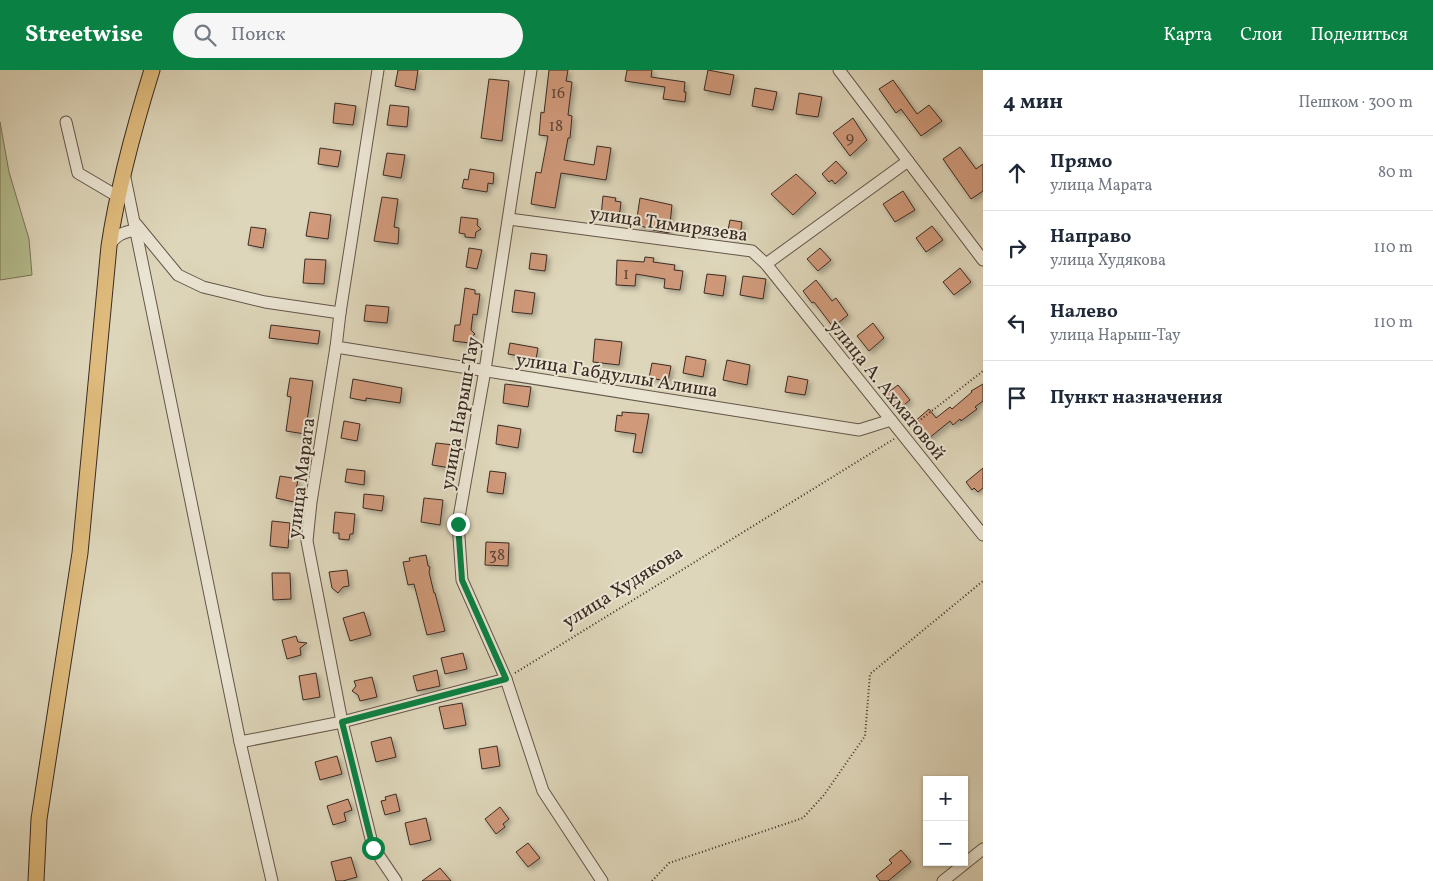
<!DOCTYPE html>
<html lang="ru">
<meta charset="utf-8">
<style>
body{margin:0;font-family:Vollkorn,serif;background:#f6f6f7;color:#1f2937}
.controls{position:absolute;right:15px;bottom:15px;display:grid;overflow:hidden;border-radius:0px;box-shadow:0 1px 4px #0004}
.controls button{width:45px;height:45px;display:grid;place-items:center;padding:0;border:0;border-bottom:1px solid #e0e1e3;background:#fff;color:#1f2937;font:25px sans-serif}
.stop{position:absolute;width:15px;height:15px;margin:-11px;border:4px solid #0b8043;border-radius:50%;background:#fff}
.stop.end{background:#0b8043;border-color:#fff;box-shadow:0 1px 5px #0008}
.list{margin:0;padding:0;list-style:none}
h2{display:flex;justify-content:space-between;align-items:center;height:65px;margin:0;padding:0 20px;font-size:21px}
h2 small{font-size:16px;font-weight:400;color:#747a83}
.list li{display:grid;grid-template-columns:32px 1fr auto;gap:15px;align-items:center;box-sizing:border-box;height:75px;padding:0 20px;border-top:1px solid #e0e1e3}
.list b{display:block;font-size:19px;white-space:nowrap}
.list p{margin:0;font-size:16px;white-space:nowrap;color:#747a83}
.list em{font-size:16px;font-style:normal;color:#747a83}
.icon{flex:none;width:28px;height:28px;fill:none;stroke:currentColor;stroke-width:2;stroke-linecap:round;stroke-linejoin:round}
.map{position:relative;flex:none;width:983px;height:811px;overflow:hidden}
header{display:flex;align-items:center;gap:30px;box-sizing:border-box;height:70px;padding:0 25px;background:#0b8043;color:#fff}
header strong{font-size:24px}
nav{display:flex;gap:28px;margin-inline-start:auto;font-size:18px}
.search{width:350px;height:45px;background:#f6f6f7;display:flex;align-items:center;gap:12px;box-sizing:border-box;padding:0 18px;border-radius:28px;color:#747a83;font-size:19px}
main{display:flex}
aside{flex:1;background:#fff}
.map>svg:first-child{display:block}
.green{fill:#b4bd8e;stroke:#787458}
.building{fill:#cf997a;stroke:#3b2b23;filter:url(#shadow)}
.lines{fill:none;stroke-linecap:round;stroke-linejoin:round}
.minor-casing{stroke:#645649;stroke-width:13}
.major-casing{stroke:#3b2b23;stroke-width:17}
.path{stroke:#3b2b23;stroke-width:2;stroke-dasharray:1 2.5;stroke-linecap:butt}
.minor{stroke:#eae4d2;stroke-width:11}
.major{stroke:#dfbb7d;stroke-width:15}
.route{stroke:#0b8043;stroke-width:6}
.labels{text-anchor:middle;stroke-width:4;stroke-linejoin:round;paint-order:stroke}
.number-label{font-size:16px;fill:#604639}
.street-label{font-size:19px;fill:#3b2b23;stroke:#eae4d2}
</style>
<header>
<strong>Streetwise</strong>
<div class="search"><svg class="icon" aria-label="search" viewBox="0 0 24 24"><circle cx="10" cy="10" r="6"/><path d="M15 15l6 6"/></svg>Поиск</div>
<nav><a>Карта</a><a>Слои</a><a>Поделиться</a></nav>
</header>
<main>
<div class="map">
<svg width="983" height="811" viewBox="0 0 983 811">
<defs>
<filter id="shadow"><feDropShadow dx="3" dy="3" stdDeviation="2.5" flood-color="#0004"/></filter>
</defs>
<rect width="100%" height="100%" fill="#ded6ba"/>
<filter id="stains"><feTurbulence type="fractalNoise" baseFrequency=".004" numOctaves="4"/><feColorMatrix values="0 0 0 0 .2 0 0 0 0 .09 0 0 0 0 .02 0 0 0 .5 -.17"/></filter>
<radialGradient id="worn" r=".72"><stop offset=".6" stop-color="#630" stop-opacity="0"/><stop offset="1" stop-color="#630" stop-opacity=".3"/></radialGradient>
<polygon class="green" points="0,52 9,102 29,169 32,205 0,210"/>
<g class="building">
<polygon points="398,0 418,0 415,20 395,16"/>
<polygon points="549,0 568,0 566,11 572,12 568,45 572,46 570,68 568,68 564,90 594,95 597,76 611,78 606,110 561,103 555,138 531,134 536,102 541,103 548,66 539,65 541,42 544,43"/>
<polygon points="627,0 652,0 651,7 685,12 684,22 686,22 685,32 663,29 665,17 625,11"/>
<polygon points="708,0 734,5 730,25 704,20"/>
<polygon points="489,9 509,11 502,71 481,68"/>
<polygon points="893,10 917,44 929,35 942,51 921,66 901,39 896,43 879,19"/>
<polygon points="755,18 777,22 773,40 752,36"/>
<polygon points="799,23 822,27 818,47 796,44"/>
<polygon points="335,33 356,36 353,55 333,53"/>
<polygon points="390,35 409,37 407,57 387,55"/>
<polygon points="853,48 867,70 850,86 833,63"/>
<polygon points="960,77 976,99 983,94 983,121 971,129 943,89"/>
<polygon points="320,78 341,81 338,97 318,94"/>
<polygon points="387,83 405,85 401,108 383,105"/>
<polygon points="836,91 847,103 835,114 832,110 829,112 822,104"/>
<polygon points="470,99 494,103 493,114 488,113 487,122 462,118 464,109 468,110"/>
<polygon points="796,104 816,123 793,145 771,124"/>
<polygon points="903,121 915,140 895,152 883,134"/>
<polygon points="603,126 616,128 615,131 621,132 619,148 601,146"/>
<polygon points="382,127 398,129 394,157 399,158 398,174 374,171"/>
<polygon points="640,128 672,135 669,163 653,160 636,154"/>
<polygon points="310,142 331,145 328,169 306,166"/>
<polygon points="461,147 478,149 477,155 481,159 476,162 475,168 465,167 465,164 459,163"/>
<polygon points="730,150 742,152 740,167 727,165"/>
<polygon points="932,156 943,170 926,182 916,168"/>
<polygon points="251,157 266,159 263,178 248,175"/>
<polygon points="469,178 482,180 477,199 466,197"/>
<polygon points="820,178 831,190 818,201 807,189"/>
<polygon points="531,183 547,185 545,201 529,199"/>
<polygon points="645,187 654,188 653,192 675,195 674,200 683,201 680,220 664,218 665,209 636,204 635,216 616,215 617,190 644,192"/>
<polygon points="305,189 326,190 324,214 303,213"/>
<polygon points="960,198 971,212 954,225 943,212"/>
<polygon points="707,204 726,206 723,226 704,223"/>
<polygon points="743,206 766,209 763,229 740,225"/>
<polygon points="816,210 832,231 836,228 848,245 833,257 814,232 812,233 803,221"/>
<polygon points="465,218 475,220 475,224 480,224 477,245 473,244 471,260 475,264 471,267 470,273 453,271 455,255 460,255"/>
<polygon points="515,220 535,223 532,244 512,242"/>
<polygon points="366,235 389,237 387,253 364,251"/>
<polygon points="873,253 884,268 869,281 857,266"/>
<polygon points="271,255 320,261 318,274 269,268"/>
<polygon points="595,269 622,272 619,295 593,292"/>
<polygon points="510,273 538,278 536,289 508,284"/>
<polygon points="686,286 706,290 703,307 683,303"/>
<polygon points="727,290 750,295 747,315 723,310"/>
<polygon points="652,293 671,296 668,311 649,308"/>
<polygon points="788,306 808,310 805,325 785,322"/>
<polygon points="290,308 313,311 305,364 286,361 291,327 287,326"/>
<polygon points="353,309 402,318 400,333 366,328 366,331 350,328"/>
<polygon points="505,314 531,317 528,337 503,333"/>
<polygon points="983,314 983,331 975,337 977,339 961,351 960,349 953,355 950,351 928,369 914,352 929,339 936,348 950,337 952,339 972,322 971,321"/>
<polygon points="898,315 910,330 899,339 886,324"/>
<polygon points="622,342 649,344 642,383 633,382 636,364 615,361 617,345 622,346"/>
<polygon points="344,351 360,354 357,371 341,368"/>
<polygon points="498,355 521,359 518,378 496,374"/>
<polygon points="436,373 454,375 451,398 432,395"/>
<polygon points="983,398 983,418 978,422 974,418 972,420 966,412"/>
<polygon points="347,399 365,401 364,415 345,412"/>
<polygon points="490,401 506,403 503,424 487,422"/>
<polygon points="280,406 298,409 294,432 276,428"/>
<polygon points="364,424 384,426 382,441 363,438"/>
<polygon points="424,428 443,430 440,455 421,452"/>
<polygon points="335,442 355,444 353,464 350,464 349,470 339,469 339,463 333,463"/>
<polygon points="272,451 290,453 288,478 270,476"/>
<polygon points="486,472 509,473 508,496 485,495"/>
<polygon points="426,485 428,496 430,497 429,502 434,523 435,523 445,561 427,565 414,514 408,515 403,492 410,491 409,488"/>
<polygon points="347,500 349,516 343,517 338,523 332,518 329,502"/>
<polygon points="272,503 290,503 291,529 273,530"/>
<polygon points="364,542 371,565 350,571 343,548"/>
<polygon points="296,566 298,572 307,573 300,578 301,585 287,589 282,570"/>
<polygon points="463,583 467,599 445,604 441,588"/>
<polygon points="437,600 440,616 417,621 413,606"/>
<polygon points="316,603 320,627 303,630 299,606"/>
<polygon points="372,607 377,627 360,631 358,625 352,621 356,616 354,611"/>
<polygon points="462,633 466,655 444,659 439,637"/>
<polygon points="391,667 396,687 376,692 371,672"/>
<polygon points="497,676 500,696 482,699 479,679"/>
<polygon points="337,686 342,704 320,710 315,692"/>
<polygon points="396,724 400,741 385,745 381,731 386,730 385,727"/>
<polygon points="348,729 352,740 344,743 346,751 333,755 327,736"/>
<polygon points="500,737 509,749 503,754 505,757 496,764 485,749"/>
<polygon points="426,748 431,770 410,775 405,753"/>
<polygon points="528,773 540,788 528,797 516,782"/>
<polygon points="901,780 911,792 888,811 880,811 876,806 892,793 889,790"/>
<polygon points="351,787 357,807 343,811 336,811 331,792"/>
<polygon points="440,798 451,811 422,811"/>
</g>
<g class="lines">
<defs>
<g id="minor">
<polyline points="378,0 340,243 336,277 311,432 307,471 342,652 373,777 396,811"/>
<polyline points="531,0 485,300 458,453 462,510 506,609 543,721 602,811"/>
<polyline points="839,0 983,190"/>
<polyline points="66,52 78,103 117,126"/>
<polyline points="124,103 240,672 272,811"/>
<polyline points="509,149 752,181 766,194 983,465"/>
<polyline points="136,154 178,205 203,217 265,232 340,243"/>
<path d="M 109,176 C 116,165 123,162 136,160"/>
<polyline points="766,194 908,91"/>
<polyline points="336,277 859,360 891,350"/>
<polyline points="240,672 342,652 506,609"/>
<polyline points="943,811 983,779"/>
</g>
<path id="major" d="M 36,811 L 39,749 L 80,483 L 109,176 C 118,116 134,58 152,0"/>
</defs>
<use href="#minor" class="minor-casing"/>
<use href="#major" class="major-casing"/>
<g class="path">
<polyline points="910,358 983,301"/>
<polyline points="515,603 894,369"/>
<polyline points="652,811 669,793 803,748 824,725 865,666 870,604 983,511"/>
</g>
<use href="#minor" class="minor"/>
<use href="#major" class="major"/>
</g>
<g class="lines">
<polyline class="route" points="373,778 342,652 506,609 462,510 458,454"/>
</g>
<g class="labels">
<g class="number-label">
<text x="558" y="28">16</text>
<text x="556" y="61">18</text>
<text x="850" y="73">9</text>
<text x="626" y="209">1</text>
<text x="497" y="490">38</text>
</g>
<g class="street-label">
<text transform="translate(669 153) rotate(8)" y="7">улица Тимирязева</text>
<text transform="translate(617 304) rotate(9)" y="7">улица Габдуллы Алиша</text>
<text transform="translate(888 319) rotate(51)" y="7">улица А. Ахматовой</text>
<text transform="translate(459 343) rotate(-80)" y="7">улица Нарыш-Тау</text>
<text transform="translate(300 408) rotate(-83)" y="7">улица Марата</text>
<text transform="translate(622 516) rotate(-32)" y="7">улица Худякова</text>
</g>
</g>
<rect width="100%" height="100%" filter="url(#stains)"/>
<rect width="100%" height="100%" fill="url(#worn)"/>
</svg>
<div class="controls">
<button>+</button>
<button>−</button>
</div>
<div class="stop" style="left:373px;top:778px"></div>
<div class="stop end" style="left:458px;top:454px"></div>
</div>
<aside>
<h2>4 мин<small>Пешком · 300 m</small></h2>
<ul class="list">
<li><svg class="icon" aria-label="ahead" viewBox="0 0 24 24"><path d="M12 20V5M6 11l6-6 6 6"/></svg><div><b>Прямо</b><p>улица Марата</p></div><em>80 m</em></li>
<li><svg class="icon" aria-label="right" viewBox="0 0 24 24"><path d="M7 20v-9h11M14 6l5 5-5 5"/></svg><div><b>Направо</b><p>улица Худякова</p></div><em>110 m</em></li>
<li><svg class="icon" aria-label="left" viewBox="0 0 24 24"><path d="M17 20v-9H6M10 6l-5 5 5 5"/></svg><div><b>Налево</b><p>улица Нарыш-Тау</p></div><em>110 m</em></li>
<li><svg class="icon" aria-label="arrive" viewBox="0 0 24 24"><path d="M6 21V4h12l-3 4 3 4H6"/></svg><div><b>Пункт назначения</b></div></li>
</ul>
</aside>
</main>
